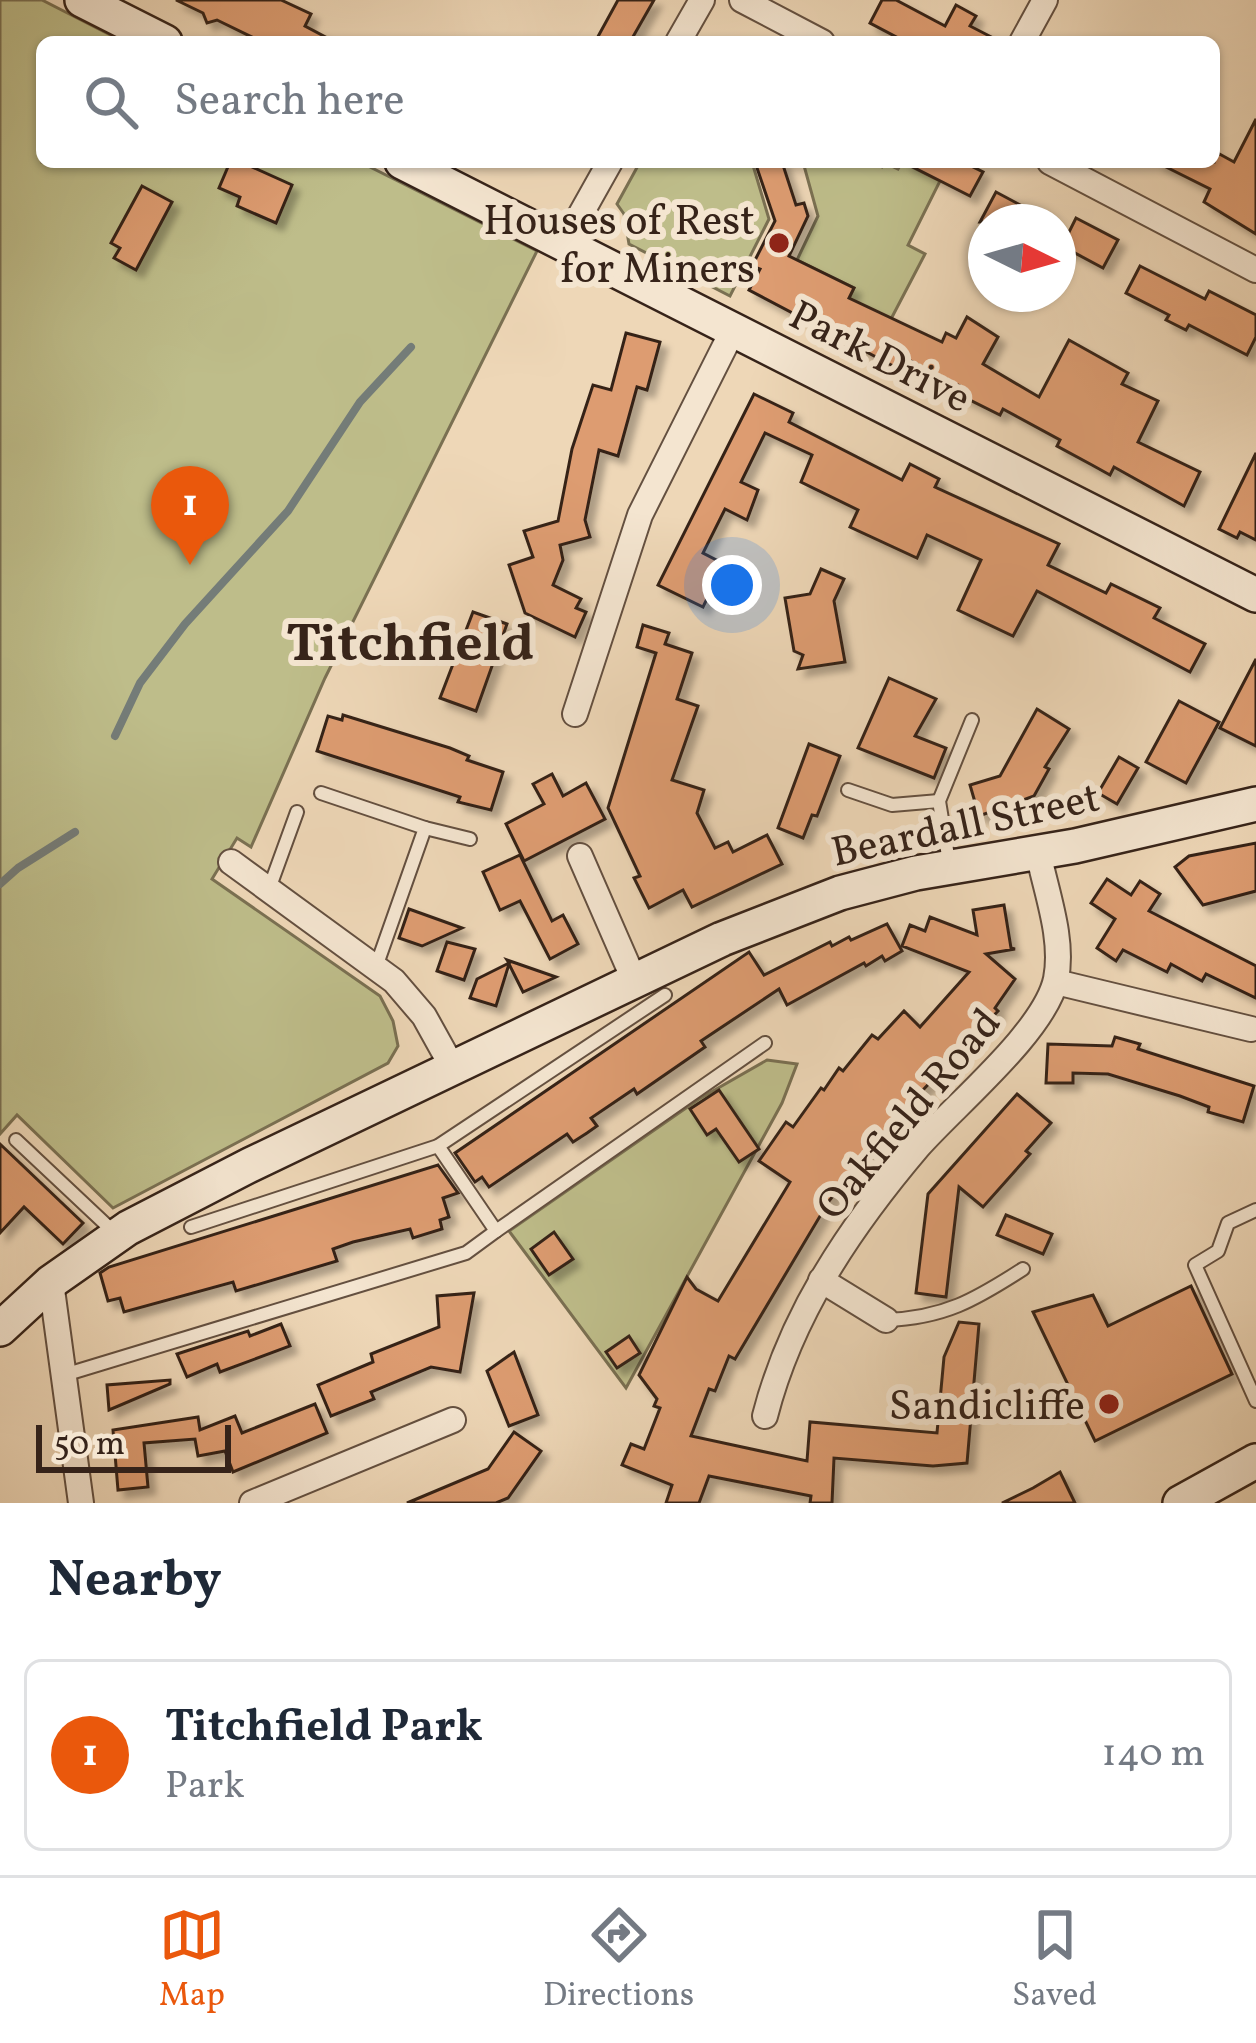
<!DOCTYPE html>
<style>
body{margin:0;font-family:Vollkorn,serif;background:#f2f2f3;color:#1f2937}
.compass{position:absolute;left:968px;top:204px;width:108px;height:108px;border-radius:50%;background:#fff;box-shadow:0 3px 9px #0004;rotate:95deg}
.scale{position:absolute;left:36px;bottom:30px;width:195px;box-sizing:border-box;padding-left:12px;border:6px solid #362319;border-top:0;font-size:33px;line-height:42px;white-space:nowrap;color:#362319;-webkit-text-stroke:9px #f4e5d0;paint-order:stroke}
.you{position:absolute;left:732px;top:585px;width:42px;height:42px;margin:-30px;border:9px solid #fff;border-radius:50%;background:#1a73e8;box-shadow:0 0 0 18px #1a73e833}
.badge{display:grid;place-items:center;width:78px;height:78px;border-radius:50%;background:#ea580c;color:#fff;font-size:39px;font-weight:700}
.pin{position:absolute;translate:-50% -99px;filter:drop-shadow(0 3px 6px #0008)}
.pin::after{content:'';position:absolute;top:63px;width:42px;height:36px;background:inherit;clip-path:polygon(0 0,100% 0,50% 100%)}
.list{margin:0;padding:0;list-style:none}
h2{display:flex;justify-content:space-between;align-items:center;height:156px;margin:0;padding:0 48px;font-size:51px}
h2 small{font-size:39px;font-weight:400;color:#747a83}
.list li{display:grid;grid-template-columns:78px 1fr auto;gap:36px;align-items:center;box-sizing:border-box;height:192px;margin:0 24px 24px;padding:0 24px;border:3px solid #e0e1e3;border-radius:18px}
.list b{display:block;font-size:45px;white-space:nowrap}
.list p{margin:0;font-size:39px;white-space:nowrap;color:#747a83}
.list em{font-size:39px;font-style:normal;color:#747a83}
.icon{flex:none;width:66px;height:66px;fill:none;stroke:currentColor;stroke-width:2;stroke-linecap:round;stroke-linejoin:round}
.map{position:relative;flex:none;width:1256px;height:1503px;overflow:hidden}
.search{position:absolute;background:#fff;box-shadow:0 3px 9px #0004;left:36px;right:36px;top:36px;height:132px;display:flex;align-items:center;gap:30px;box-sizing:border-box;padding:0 42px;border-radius:18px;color:#747a83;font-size:45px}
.sheet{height:372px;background:#fff}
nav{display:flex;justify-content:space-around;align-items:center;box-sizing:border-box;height:168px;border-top:3px solid #e0e1e3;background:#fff;font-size:33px;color:#747a83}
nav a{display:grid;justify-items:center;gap:6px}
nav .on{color:#ea580c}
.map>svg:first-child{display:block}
.green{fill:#bebd8a;stroke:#7a7052;stroke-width:3}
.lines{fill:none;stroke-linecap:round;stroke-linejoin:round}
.stream{stroke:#747c78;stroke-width:8}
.building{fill:#dd9c71;stroke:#362319;stroke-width:3;filter:url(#shadow)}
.lane-casing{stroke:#645040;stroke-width:16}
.street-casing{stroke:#645040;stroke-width:28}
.secondary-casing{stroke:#362319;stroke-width:38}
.lane{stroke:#f4e5d0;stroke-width:12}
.street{stroke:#f4e5d0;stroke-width:24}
.secondary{stroke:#f4e5d0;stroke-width:33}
.poi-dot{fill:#8f2418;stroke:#f4e5d0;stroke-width:4.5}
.labels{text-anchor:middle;stroke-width:12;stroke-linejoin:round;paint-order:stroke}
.poi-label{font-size:42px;fill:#362319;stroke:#f4e5d0;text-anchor:end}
.street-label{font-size:42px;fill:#362319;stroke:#f4e5d0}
.district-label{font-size:54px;font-weight:bold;fill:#362319;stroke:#f4e5d0}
</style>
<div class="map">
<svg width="1256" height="1503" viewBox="0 0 1256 1503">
<defs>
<filter id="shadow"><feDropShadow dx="7" dy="7" stdDeviation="3" flood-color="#0004"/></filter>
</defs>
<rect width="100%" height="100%" fill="#eed7b7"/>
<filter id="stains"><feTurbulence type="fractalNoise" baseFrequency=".00167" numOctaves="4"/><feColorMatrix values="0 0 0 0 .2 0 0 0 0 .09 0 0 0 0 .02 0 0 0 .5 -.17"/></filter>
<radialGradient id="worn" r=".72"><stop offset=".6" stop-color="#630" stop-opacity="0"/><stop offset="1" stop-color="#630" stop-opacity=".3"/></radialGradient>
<g class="green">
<polygon points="0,0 42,0 124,42 42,42 42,162 360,162 537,251 325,678 251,847 237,838 212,879 380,996 393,1021 398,1046 388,1063 113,1208 17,1115 0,1134"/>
<polygon points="640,162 752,162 769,219 730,296 629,244 624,214 617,204"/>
<polygon points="803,162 871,162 882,167 885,163 898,169 902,162 913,162 912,167 940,181 908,245 925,254 891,319 837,323 854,288 797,260 818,216"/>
<polygon points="767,1060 797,1064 782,1103 626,1388 509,1231 699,1099"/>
</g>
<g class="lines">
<g class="stream">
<polyline points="115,736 140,683 185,624 288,511 360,402 411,347"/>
<polyline points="0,884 18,868 75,832"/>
</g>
</g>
<g class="building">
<polygon points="176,0 281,0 311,14 305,26 335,42 262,42 217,20 207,23 203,13"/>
<polygon points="618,0 654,0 630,42 595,42"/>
<polygon points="882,0 896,0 945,26 956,5 976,16 970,26 1001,42 906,42 870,23"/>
<polygon points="1256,119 1256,234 1204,202 1210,189 1156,162 1214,162 1214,151 1234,162"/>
<polygon points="230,162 241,162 292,185 276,223 237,206 240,197 219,188"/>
<polygon points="755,162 782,162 796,205 804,203 808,216 789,256 854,288 849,298 942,342 946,333 956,338 967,317 998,337 983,364 1039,397 1069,340 1128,373 1122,384 1158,401 1138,442 1200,472 1184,506 1114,467 1110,475 1092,465 1057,446 1060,440 1003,409 1000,415 962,396 966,389 903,357 897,368 749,290 760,269 752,266 775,221"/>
<polygon points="903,162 963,162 983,172 970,196"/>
<polygon points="142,186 172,202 136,270 114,258 120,248 111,243"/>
<polygon points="996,192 1052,222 980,222"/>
<polygon points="1076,218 1118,240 1103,268 1062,246"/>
<polygon points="1140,266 1205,299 1209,291 1256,315 1256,337 1247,355 1189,325 1186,330 1166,320 1169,315 1126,293"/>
<polygon points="626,333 660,342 647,390 637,387 618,456 599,450 585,520 590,537 560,545 563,560 553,585 581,599 576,608 586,612 575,637 525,613 509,565 533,557 524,531 558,521 572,449 593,385 611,390"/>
<polygon points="754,394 793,413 789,422 902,480 910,464 939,479 935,487 1059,544 1048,565 1106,593 1111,584 1160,608 1154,618 1205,644 1190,672 1037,591 1013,636 958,610 981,560 927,535 917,558 850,527 858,510 801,482 812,455 765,433 741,482 758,490 747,520 725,509 703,553 724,564 703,607 658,585"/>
<polygon points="1256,453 1256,540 1240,532 1237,538 1219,529"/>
<polygon points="821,569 844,579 834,601 845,662 798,669 803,655 794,651 785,598 810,594"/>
<polygon points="473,612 507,624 476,711 440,698"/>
<polygon points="643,625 669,633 665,644 692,653 677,699 698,706 672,780 704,790 697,813 715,848 728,842 733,852 767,835 782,864 692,907 683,890 649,908 634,878 640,876 608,808 656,653 637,647"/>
<polygon points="1256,659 1256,746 1220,728"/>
<polygon points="889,678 936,699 915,736 946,748 934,778 858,748"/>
<polygon points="1179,701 1219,722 1186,783 1146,762"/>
<polygon points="1037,709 1069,729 1045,767 1049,769 1034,796 979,816 970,785 1000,776"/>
<polygon points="343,715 450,748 469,756 467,760 503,772 491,810 458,802 460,797 317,751 328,716 342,720"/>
<polygon points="809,744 840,756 817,816 812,815 803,838 778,828"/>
<polygon points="1119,757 1138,768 1117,804 1098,793"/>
<polygon points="552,774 563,796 586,783 605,819 524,861 506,824 544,804 533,784"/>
<polygon points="1256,843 1256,891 1203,905 1175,867 1189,856"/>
<polygon points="520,855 552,921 563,915 578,944 550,959 520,901 500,910 483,872"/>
<polygon points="1107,879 1131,895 1140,881 1160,894 1149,911 1256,966 1256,998 1206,974 1202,981 1171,964 1167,972 1123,950 1116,961 1097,948 1115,919 1091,903"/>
<polygon points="1004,905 1011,948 1015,949 986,954 1015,979 995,1008 998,1011 903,1111 877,1148 873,1145 829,1201 735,1359 729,1356 715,1391 709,1389 691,1436 807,1461 810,1422 937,1433 944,1357 959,1322 979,1324 967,1463 933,1466 834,1458 832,1503 810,1503 811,1496 709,1476 699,1503 666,1503 672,1485 622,1465 631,1444 644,1449 660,1408 654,1406 657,1399 639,1375 687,1277 696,1289 718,1301 790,1182 759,1161 786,1122 793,1127 821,1088 824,1090 839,1068 843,1071 872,1035 878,1039 904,1011 920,1027 969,972 902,946 910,925 925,931 930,917 977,935 973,910"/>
<polygon points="409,909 462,928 422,946 399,938"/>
<polygon points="887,924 902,951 885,961 882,956 866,966 864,963 787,1005 779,989 701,1041 705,1047 637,1094 634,1089 591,1118 597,1126 587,1133 573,1142 567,1134 489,1187 482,1177 475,1182 455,1153 749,952 764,975 830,942 832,946 849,937 851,940"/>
<polygon points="447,942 475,949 464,980 437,971"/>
<polygon points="507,960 556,977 523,992 509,964 496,1006 470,998 477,979 509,963"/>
<polygon points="1115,1037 1140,1044 1138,1049 1254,1086 1243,1122 1208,1112 1209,1107 1180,1096 1108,1074 1073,1073 1073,1083 1046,1083 1048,1044 1112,1046"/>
<polygon points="719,1090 759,1149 739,1162 716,1129 707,1135 690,1109"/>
<polygon points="1017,1094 1051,1123 1026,1151 1030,1154 983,1207 959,1187 946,1297 916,1293 928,1194"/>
<polygon points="0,1144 83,1223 63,1244 24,1207 0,1233"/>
<polygon points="438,1165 458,1193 443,1198 449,1217 440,1220 442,1229 413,1238 410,1229 353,1242 333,1249 337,1261 236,1291 233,1282 124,1312 120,1298 108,1301 100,1273 109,1267"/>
<polygon points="1006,1215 1052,1234 1043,1254 997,1235"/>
<polygon points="554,1232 573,1259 549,1275 531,1249"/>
<polygon points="1191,1286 1232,1374 1095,1441 1033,1312 1093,1295 1108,1326"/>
<polygon points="474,1293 460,1372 431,1367 371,1392 374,1399 331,1416 318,1385 373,1362 371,1354 439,1327 437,1296"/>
<polygon points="281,1324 290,1346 220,1372 217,1364 187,1377 177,1354 248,1331 250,1336"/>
<polygon points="629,1336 640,1353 617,1368 606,1352"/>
<polygon points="514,1352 538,1415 509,1426 487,1371"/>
<polygon points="170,1380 170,1384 109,1410 107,1385"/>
<polygon points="315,1404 327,1433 233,1472 225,1451 198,1456 195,1439 144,1443 148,1487 118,1490 113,1430 198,1417 200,1430 235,1416 242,1433"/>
<polygon points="514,1432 541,1451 508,1498 496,1503 407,1503 488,1469"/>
<polygon points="1060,1472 1075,1503 1002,1503 1033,1488"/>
</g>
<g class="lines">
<defs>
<g id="lane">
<polyline points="848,790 892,805 939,801"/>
<polyline points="321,793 425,828 376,967"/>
<polyline points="425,828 470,839"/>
<polyline points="949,862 939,801 972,720"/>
<polyline points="269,889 297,812"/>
<polyline points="16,1140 116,1234"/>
<polyline points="438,1146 496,1231 765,1043"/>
<polyline points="1256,1210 1228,1223 1218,1251 1195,1265 1256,1401"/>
<polyline points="191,1227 438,1146 665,995"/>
<path d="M 886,1320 C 944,1318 975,1300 1023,1269"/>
<polyline points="64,1375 466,1253 496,1231"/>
</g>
<g id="street">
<polyline points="742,0 822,42"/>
<polyline points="678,42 702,0"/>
<polyline points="1022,42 1045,0"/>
<polyline points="1050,162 1256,270"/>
<polyline points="564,244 610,162"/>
<polyline points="575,714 640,515 733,330"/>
<polyline points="580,856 635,982"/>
<polyline points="231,862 394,981 424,1016 454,1070"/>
<polyline points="1056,982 1251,1029"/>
<polyline points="821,1280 886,1320"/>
<polyline points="51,1282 81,1503"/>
<path d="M 765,1416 C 791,1314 851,1226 918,1147 C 956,1104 1045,1031 1056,979 C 1064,938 1046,892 1038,852"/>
<polyline points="252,1503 453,1420"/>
</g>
<g id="secondary">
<polyline points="82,0 165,42"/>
<polyline points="402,162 1256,595"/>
<polyline points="0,1329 51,1282 128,1228 250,1165 722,939 840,893 916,873 1075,846 1256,804"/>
<polyline points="1180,1503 1256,1461"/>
</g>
</defs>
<use href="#lane" class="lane-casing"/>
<use href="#street" class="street-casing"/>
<use href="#secondary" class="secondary-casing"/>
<use href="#lane" class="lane"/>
<use href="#street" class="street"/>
<use href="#secondary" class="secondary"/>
</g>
<g class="poi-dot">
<circle cx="779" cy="243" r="12"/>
<circle cx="1109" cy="1404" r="12"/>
</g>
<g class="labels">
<g class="poi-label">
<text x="755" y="234">Houses of Rest<tspan x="755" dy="48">for Miners</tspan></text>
<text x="1085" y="1419">Sandicliffe</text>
</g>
<g class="street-label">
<text transform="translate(881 355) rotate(27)" y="15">Park Drive</text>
<text transform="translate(965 823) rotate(-12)" y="15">Beardall Street</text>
<text transform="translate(907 1113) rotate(-50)" y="15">Oakfield Road</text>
</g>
<g class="district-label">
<text x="410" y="660">Titchfield</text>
</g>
</g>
<rect width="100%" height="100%" filter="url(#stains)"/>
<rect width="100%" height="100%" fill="url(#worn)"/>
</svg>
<svg class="compass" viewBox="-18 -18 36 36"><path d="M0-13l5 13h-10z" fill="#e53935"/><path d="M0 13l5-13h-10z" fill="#747a83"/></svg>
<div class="scale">50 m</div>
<div class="you"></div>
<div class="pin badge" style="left:190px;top:565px">1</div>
<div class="search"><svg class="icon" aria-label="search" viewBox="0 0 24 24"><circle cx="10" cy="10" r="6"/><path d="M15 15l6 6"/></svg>Search here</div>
</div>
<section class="sheet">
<h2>Nearby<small></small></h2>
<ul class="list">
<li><span class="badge">1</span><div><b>Titchfield Park</b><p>Park</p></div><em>140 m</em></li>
</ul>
</section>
<nav>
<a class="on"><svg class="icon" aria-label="map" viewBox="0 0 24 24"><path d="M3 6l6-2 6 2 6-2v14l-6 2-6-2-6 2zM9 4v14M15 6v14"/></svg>Map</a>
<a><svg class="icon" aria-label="directions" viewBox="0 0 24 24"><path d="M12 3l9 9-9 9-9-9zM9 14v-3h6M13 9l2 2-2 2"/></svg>Directions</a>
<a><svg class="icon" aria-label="saved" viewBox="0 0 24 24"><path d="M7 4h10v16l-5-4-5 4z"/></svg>Saved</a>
</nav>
